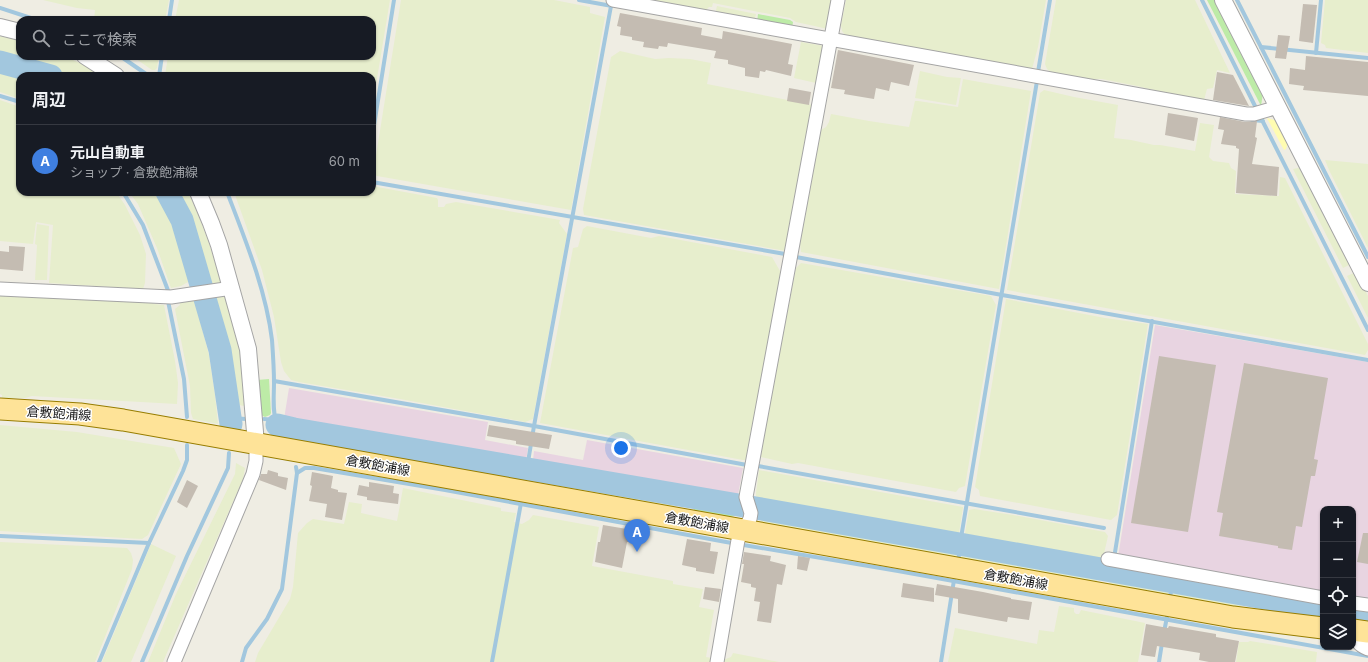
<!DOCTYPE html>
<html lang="ja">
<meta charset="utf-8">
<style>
body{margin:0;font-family:Inter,"Noto Sans JP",sans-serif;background:#20242c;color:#f1f3f6}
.controls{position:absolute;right:12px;bottom:12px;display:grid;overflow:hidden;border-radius:8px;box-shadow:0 1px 3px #0004}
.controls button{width:36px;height:36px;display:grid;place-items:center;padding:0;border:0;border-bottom:1px solid #363941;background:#171b24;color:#f1f3f6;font:20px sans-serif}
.you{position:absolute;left:621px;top:448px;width:14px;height:14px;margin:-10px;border:3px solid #fff;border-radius:50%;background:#1a73e8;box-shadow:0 0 0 6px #1a73e833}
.badge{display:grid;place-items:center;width:26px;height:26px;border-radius:50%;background:#2563eb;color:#fff;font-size:13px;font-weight:700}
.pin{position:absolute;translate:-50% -33px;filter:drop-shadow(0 1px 2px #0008)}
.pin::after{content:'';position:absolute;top:21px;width:14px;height:12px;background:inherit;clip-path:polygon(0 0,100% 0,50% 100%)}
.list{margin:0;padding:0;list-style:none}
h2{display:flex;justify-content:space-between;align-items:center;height:52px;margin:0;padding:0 16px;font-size:17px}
h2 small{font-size:13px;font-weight:400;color:#9ea1a6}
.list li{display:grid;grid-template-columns:26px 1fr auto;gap:12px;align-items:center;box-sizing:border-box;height:72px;padding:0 16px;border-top:1px solid #363941}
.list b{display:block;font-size:15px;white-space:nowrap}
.list p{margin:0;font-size:13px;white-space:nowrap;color:#9ea1a6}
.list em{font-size:13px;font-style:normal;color:#9ea1a6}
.icon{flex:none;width:22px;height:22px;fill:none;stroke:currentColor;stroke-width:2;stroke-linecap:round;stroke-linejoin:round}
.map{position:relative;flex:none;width:1368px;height:662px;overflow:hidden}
.search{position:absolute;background:#171b24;box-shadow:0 1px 3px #0004;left:16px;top:16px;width:360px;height:44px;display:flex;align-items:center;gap:10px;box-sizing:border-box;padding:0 14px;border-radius:12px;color:#9ea1a6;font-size:15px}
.panel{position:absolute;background:#171b24;box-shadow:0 1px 3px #0004;left:16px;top:72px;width:360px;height:124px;border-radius:12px}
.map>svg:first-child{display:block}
.industrial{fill:#e8d4e1}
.farmland{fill:#e7eecd}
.grass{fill:#bdeba7}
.sand{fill:#fffcb1}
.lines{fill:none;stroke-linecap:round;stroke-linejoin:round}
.stream{stroke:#a2c7de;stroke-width:4}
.river{stroke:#a2c7de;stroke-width:23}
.building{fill:#c4bcb2}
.minor-casing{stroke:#a4a4a4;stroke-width:15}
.tertiary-casing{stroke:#a4a4a4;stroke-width:18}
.primary-casing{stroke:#977d00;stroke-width:23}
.minor{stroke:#fff;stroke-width:13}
.tertiary{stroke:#fff;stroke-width:16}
.primary{stroke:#fee398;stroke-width:21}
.labels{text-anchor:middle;stroke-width:3;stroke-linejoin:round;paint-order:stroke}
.street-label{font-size:13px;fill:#1d1d1d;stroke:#fff}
</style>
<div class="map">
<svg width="1368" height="662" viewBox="0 0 1368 662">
<rect width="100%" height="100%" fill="#efede3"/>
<g class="industrial">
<polygon points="1155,325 1368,362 1368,601 1353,599 1353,509 1323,509 1323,593 1118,557"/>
<polygon points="289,388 488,422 485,440 528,448 526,460 284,419"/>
<polygon points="587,440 743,468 738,495 739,501 557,468 557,464 533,460 534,451 583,460"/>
</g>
<g class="farmland">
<polygon points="43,0 169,0 165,20 94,20 95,10 77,8"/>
<polygon points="179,0 390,0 372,109 372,76 165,76 168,56 372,56 372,20 175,20"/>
<polygon points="401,0 554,0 590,7 590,13 605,17 571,210 377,176 373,174"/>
<polygon points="653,0 833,0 828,29 796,22 790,18 713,3 712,7 709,7 706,10"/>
<polygon points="846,0 1046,0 1038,47 1032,69 1028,70 846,36 842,31 841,25"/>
<polygon points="1056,0 1195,0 1230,73 1217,70 1213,88 1207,89 1204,100 1184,97 1137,86 1102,79 1089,79 1052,73 1047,69 1045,64"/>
<polygon points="1325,0 1368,0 1368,53 1326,48 1325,45 1321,43"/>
<polygon points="717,6 756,14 754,22 715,15"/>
<polygon points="0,36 20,41 20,56 64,56 84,65 102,76 69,76 56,70 0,54"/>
<polygon points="801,42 824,46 816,83 794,78"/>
<polygon points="620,51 655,59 669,58 690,59 711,63 707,84 813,105 786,251 584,215 583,209 611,57"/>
<polygon points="132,56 159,56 157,68 155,70 152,70"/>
<polygon points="0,71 20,76 20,99 0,92"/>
<polygon points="920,71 947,77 961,78 956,105 915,98"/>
<polygon points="963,79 1031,91 999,289 801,252 800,244 821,130 826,127 829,122 831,114 869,121 909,127 915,101 918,101 958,107"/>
<polygon points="1044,90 1074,97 1118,105 1114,138 1131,140 1154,145 1160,145 1195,151 1200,123 1214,125 1209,157 1213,161 1229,163 1231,168 1236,171 1235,194 1279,196 1280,177 1285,178 1368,344 1368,350 1365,355 1007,290 1040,93"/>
<polygon points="0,100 20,107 20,192 116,192 125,205 140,235 146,254 145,283 143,289 49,283 53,225 36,222 33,244 0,241"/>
<polygon points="1325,160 1368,164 1368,248 1329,170"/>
<polygon points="1303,167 1351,264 1343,268 1293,169"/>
<polygon points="372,186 437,198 438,200 438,207 444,207 446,204 456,202 560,220 559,223 567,234 533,419 525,422 400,399 299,382 291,380 284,371 281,362 274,317 262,270 234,192 372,192"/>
<polygon points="129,192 155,192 172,224 189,278 188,282 181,286 171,288 157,248 138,204"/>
<polygon points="175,192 188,192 197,212 209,243 222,286 215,287 210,279 207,279 195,234 189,219"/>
<polygon points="37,224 49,226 47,280 35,280 37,245 35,244"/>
<polygon points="587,226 651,238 659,236 772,257 780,271 782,271 746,460 743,460 540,423 573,248 578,247 583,229"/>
<polygon points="801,263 991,296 996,305 965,486 959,488 956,492 798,463 792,464 761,457 765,428 796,268"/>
<polygon points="1356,272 1368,296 1368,318 1347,276"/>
<polygon points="224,293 234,325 242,354 246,405 243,406 240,405 235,399 227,351 214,304 217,301 216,294"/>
<polygon points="0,295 150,301 154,304 164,305 175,361 178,383 177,404 32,396 25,398 2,398 2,395 0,394"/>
<polygon points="1006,299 1105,318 1148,324 1117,515 1111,520 980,496 979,490 975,487"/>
<polygon points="179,300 192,300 195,302 209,355 215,395 218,424 193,419 191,413 190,386 175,309 180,305"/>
<polygon points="0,425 77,432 174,448 181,464 148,535 142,539 0,531"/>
<polygon points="299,434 383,448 381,458 297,443"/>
<polygon points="236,463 245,468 243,479 163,662 148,662 176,594 235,474"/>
<polygon points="759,470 963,507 959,533 958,534 954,534 760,499 756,496 756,493"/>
<polygon points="529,474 675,500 673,510 527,482"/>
<polygon points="403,488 501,508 501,511 516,513 514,522 522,524 529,520 533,515 599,527 592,566 673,581 673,584 703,589 699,607 714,610 706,657 723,660 731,657 733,653 779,662 255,662 258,653 290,599 293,587 298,533 307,523 313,519 344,524 349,502 362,504 361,513 397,521"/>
<polygon points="974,509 1013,515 1105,532 1108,536 1103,558 1101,558 1100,562 967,537 965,536 965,533 969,510"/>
<polygon points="757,512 958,548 956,559 762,523"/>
<polygon points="0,542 127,548 131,553 133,560 132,569 95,662 0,662"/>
<polygon points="151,544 176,556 131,662 102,662"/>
<polygon points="963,549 1093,573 1097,578 1097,585 961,560"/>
<polygon points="1110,575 1170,587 1168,597 1111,587 1109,581"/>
<polygon points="1174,588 1246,601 1238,608 1173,598"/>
<polygon points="1268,603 1323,612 1323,619 1275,614"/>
<polygon points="1059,606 1074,608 1074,612 1076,614 1079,614 1081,610 1145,623 1138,662 948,662 955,628 1037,644 1039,630 1054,632"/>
<polygon points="1250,641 1317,652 1316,662 1236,662 1239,642 1248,642"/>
</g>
<g class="grass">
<polygon points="1207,0 1216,0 1263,93 1261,106"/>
<polygon points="758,14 790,20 793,22 792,29 757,23"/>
<polygon points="269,379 271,413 270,415 265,417 261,415 257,380"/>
<polygon points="468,464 525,473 523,482 466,472 464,469"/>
<path d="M 695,503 C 706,505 730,506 739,513 C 733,521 704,515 693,513 Z"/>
</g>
<polygon class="sand" points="1267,118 1281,122 1289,138 1286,149 1284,150"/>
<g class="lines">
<g class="stream">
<polyline points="579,0 612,6"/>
<polyline points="1202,0 1258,112"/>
<polyline points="1237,0 1368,257"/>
<polyline points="0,8 37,20"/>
<polyline points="169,20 172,0"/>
<polyline points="1261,47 1368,58"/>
<polyline points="1316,53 1321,0"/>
<polyline points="120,56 149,76"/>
<polyline points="1038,72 1050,0"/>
<polyline points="159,76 162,56"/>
<polyline points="0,96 20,102"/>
<polyline points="1252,120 1263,121"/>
<polyline points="1262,120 1368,330"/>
<polyline points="372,138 394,0"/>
<polyline points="372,182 785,254"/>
<polyline points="123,192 143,225 169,293 171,293"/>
<path d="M 227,192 C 245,239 266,290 272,340 C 273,354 274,369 274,383 C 274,397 272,412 277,425"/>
<polyline points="796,257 1002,295 1368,360"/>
<polyline points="168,301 184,379 187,417"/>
<polyline points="274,381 534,426 747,465"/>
<polyline points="230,418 246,419"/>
<polyline points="264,419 275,420"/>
<polyline points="292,442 294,429"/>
<polyline points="758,466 1104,528"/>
<polyline points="297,473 305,468 314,468 445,490 726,542 898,571 1368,656"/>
<polyline points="525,480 534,426 611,6"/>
<polyline points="0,536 149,543"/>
<polyline points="960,544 1037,81"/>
<polyline points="958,560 961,545"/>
<polyline points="1112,571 1152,321"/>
<polyline points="1170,597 1173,582"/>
<polyline points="1164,632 1167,617"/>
<polyline points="99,662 149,543 183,471 187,460 187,445"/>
<polyline points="142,662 187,556 228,468 229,453"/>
<polyline points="242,662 246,648 267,619 282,589 297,473 296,467"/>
<polyline points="492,662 521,503"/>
<polyline points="941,662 954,580"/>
<polyline points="1159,662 1162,643"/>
</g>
<g class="river">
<polyline points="0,62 51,76"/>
<polyline points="167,192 182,220 220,350 231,424"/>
<polyline points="277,425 294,429 756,508 1270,599 1323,608"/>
<polyline points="1353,612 1368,615"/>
</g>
</g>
<g class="building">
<polygon points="1303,4 1317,5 1313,43 1299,41"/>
<polygon points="620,13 702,28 701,35 722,39 723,31 792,44 788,64 793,65 791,76 766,70 765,72 760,71 759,78 745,76 745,68 728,64 728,60 714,58 716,51 668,43 667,47 659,46 658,49 643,47 644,42 632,40 632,37 620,35 621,27 617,26"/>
<polygon points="1278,35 1290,36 1286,59 1275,58"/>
<polygon points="838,50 914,65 909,86 891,82 889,91 876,88 874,99 844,94 845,90 831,88"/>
<polygon points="1306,56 1368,62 1368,96 1303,90 1304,86 1289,84 1290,68 1305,70"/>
<polygon points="1217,72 1233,75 1249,106 1213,100"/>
<polygon points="789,88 811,92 809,105 787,101"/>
<polygon points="1168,113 1198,118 1194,141 1165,135"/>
<polygon points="1220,117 1245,122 1257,121 1255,137 1257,138 1252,164 1279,167 1277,196 1236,193 1239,149 1236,148 1236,146 1221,144 1224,130 1218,129"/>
<polygon points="9,246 25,247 23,271 0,269 0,251 9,252"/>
<polygon points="1159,356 1216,365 1188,532 1131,523"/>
<polygon points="1244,363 1328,378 1314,459 1318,460 1315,476 1311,476 1302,527 1296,526 1292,550 1278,548 1278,546 1219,536 1223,513 1217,512"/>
<polygon points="489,425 552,435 549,449 516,444 516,441 487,436"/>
<polygon points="268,470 278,473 278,476 288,478 286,490 259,480 261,474 267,474"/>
<polygon points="312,472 333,476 331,488 338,490 338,492 347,493 342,520 325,517 327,504 309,501 312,486 310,485"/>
<polygon points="187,480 198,486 187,508 177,502"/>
<polygon points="369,482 394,486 393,493 399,494 398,504 367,500 367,497 357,495 359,485 369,487"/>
<polygon points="603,525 633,530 631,542 627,542 622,568 595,562 598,542 600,542"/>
<polygon points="1363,533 1368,533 1368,564 1357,562"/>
<polygon points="687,539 711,543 710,551 718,552 714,574 696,571 696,568 682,565"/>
<polygon points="744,552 771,556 770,561 786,565 782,585 777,584 771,623 757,621 760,602 754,601 756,588 751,587 751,584 741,582 744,564 742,564"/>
<polygon points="798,556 810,558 807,571 797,569"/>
<polygon points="903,583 934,588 934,602 901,597"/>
<polygon points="937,584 983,592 1011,598 1011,599 1032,602 1029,620 1008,617 1007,622 958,613 958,599 935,595"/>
<polygon points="705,587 721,589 719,602 703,599"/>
<polygon points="1146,624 1168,628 1169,626 1216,634 1216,637 1239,641 1235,662 1209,662 1199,660 1200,653 1157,646 1155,657 1141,655"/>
</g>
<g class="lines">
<defs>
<g id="minor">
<polyline points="613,0 1246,114 1254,114 1278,107"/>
<polyline points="0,289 171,297 232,288"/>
<polyline points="1108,559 1323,598"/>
<polyline points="1353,603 1368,605"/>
<path d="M 1354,631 C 1356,641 1358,645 1368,649"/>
<polyline points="174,662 253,474 256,461 256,444"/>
<polyline points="717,662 738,540 750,519 751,513 746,497 838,0"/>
</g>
<g id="tertiary">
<polyline points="1223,0 1368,283"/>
<polyline points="0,27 20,32"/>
<polyline points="85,56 116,76"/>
<polyline points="198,192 211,223 219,245 248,349 256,444"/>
</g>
<g id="primary">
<polyline points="0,409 80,414 123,420 1233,617 1323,628"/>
<polyline points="1353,630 1368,632"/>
</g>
</defs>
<use href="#minor" class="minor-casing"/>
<use href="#tertiary" class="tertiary-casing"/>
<use href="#primary" class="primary-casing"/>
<use href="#minor" class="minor"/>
<use href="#tertiary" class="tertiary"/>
<use href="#primary" class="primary"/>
</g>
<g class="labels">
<g class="street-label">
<text transform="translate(59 413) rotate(4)" y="5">倉敷飽浦線</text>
<text transform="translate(378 465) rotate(10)" y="5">倉敷飽浦線</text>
<text transform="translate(697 522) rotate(10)" y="5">倉敷飽浦線</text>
<text transform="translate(1016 579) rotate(10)" y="5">倉敷飽浦線</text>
</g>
</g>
</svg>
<div class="controls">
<button>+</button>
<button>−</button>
<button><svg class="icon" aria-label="locate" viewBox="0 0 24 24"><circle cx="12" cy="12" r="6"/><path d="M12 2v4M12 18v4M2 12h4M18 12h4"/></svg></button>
<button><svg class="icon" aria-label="layers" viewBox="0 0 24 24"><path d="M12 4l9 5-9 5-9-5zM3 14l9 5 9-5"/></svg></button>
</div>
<div class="you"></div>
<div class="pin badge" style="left:637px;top:552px;background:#3f7fe0">A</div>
<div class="search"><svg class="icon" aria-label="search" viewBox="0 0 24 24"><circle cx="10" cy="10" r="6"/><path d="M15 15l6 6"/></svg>ここで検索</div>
<section class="panel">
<h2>周辺<small></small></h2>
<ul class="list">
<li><span class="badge" style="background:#3f7fe0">A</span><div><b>元山自動車</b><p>ショップ · 倉敷飽浦線</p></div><em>60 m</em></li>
</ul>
</section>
</div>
